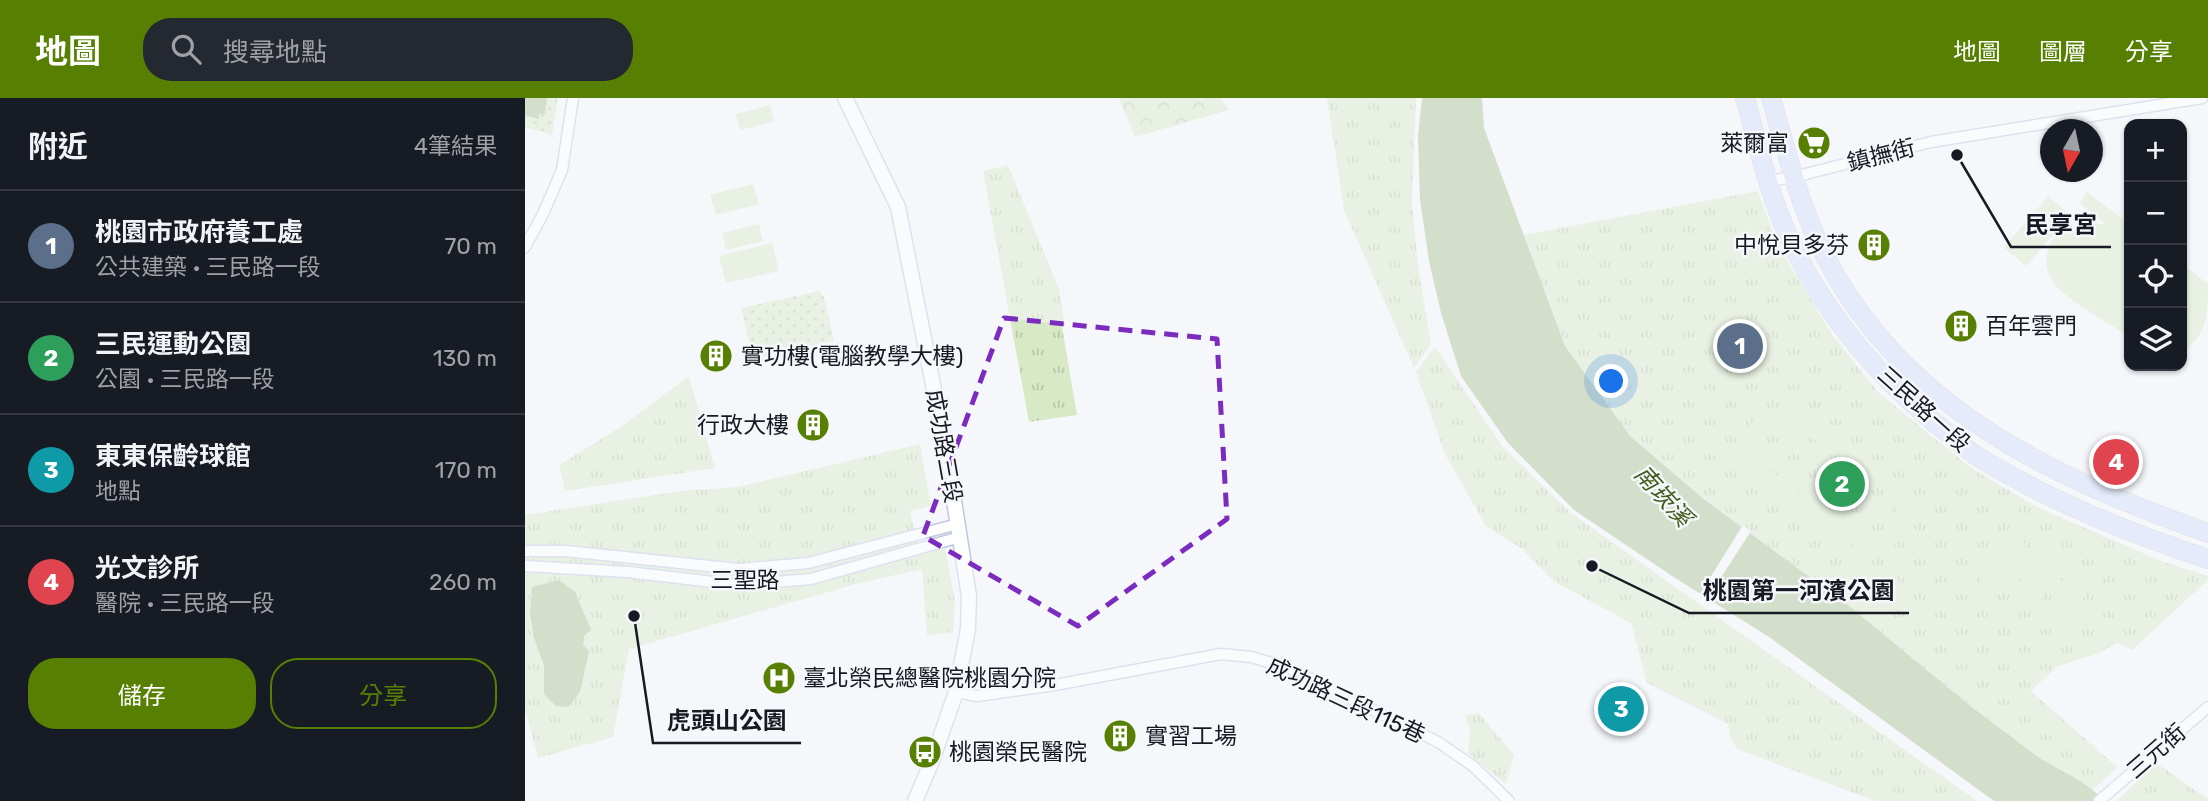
<!DOCTYPE html>
<html lang="zh-TW">
<meta charset="utf-8">
<style>
body{margin:0;font-family:Rubik,"Noto Sans TC",sans-serif;background:#242831;color:#f1f3f6}
.controls{position:absolute;right:21px;top:21px;display:grid;overflow:hidden;border-radius:14px;box-shadow:0 2px 5px #0004}
.controls button{width:63px;height:63px;display:grid;place-items:center;padding:0;border:0;border-bottom:2px solid #363941;background:#171b24;color:#f1f3f6;font:35px sans-serif}
.compass{position:absolute;left:1515px;top:21px;width:63px;height:63px;border-radius:50%;background:#171b24;box-shadow:0 2px 5px #0004;rotate:189deg}
.you{position:absolute;left:1087px;top:284px;width:24px;height:24px;margin:-18px;border:5px solid #fff;border-radius:50%;background:#1a73e8;box-shadow:0 0 0 10px #1a73e833}
.badge{display:grid;place-items:center;width:46px;height:46px;border-radius:50%;background:#578003;color:#fff;font-size:23px;font-weight:700}
.pin{position:absolute;translate:-50% -50%;border:4px solid #fff;box-shadow:0 2px 7px #0006}
.list{margin:0;padding:0;list-style:none}
h2{display:flex;justify-content:space-between;align-items:center;height:91px;margin:0;padding:0 28px;font-size:30px}
h2 small{font-size:23px;font-weight:400;color:#9ea1a6}
.list li{display:grid;grid-template-columns:46px 1fr auto;gap:21px;align-items:center;box-sizing:border-box;height:112px;padding:0 28px;border-top:2px solid #363941}
.list b{display:block;font-size:26px;white-space:nowrap}
.list p{margin:0;font-size:23px;white-space:nowrap;color:#9ea1a6}
.list em{font-size:23px;font-style:normal;color:#9ea1a6}
.actions{display:flex;gap:14px;padding:21px 28px}
.actions a{flex:1;padding:16px 0;border:2px solid #578003;border-radius:28px;text-align:center;font-size:24px;color:#578003}
.actions .main{background:#578003;color:#fff}
.icon{flex:none;width:38px;height:38px;fill:none;stroke:currentColor;stroke-width:2;stroke-linecap:round;stroke-linejoin:round}
.map{position:relative;flex:none;width:1683px;height:703px;overflow:hidden}
header{display:flex;align-items:center;gap:42px;box-sizing:border-box;height:98px;padding:0 35px;background:#578003;color:#fff}
header strong{font-size:33px}
nav{display:flex;gap:38px;margin-inline-start:auto;font-size:24px}
.search{width:490px;height:63px;background:#242831;display:flex;align-items:center;gap:18px;box-sizing:border-box;padding:0 24px;border-radius:28px;color:#9ea1a6;font-size:26px}
main{display:flex}
aside{flex:1;background:#171b24}
.map>svg:first-child{display:block}
.grass{fill:url(#grass-tufts)}
.forest{fill:url(#forest-crowns)}
.garden{fill:url(#garden-dots)}
.pitch{fill:#d8e9c6;fill-rule:evenodd}
.water{fill:#a9bf91}
.pier{fill:#f5f7fb}
.lines{fill:none;stroke-linecap:round;stroke-linejoin:round}
.minor-casing{stroke:#bfc8de;stroke-width:13}
.tertiary-casing{stroke:#bfc8de;stroke-width:17}
.primary-casing{stroke:#d1d1d3;stroke-width:20}
.minor{stroke:#fff;stroke-width:10}
.tertiary{stroke:#fff;stroke-width:14}
.primary{stroke:#d1dcfb;stroke-width:18}
.marked{fill:none;stroke:#7b2cbf;stroke-width:5;stroke-dasharray:14 9;stroke-linejoin:round}
.labels{text-anchor:middle;stroke-width:5;stroke-linejoin:round;paint-order:stroke}
.poi-label{font-size:23px;fill:#171a22;stroke:#f5f7fb;text-anchor:start}
.street-label{font-size:23px;fill:#171a22;stroke:#f5f7fb}
.water-label{font-size:24px;font-style:italic;fill:#415c1a;stroke:#f5f7fb}
.leader{fill:none;stroke:#171a22;stroke-width:2.5}
.callout-dot{fill:#171a22;stroke:#f5f7fb;stroke-width:2.5}
.callout-label{font-size:24px;text-anchor:middle;font-weight:bold;fill:#171a22;stroke:#f5f7fb;stroke-width:5;stroke-linejoin:round;paint-order:stroke}
</style>
<header>
<strong>地圖</strong>
<div class="search"><svg class="icon" aria-label="search" viewBox="0 0 24 24"><circle cx="10" cy="10" r="6"/><path d="M15 15l6 6"/></svg>搜尋地點</div>
<nav><a>地圖</a><a>圖層</a><a>分享</a></nav>
</header>
<main>
<aside>
<h2>附近<small>4筆結果</small></h2>
<ul class="list">
<li><span class="badge" style="background:#5c6f8a">1</span><div><b>桃園市政府養工處</b><p>公共建築 · 三民路一段</p></div><em>70 m</em></li>
<li><span class="badge" style="background:#2e9e5b">2</span><div><b>三民運動公園</b><p>公園 · 三民路一段</p></div><em>130 m</em></li>
<li><span class="badge" style="background:#0f9aa8">3</span><div><b>東東保齡球館</b><p>地點</p></div><em>170 m</em></li>
<li><span class="badge" style="background:#e0444e">4</span><div><b>光文診所</b><p>醫院 · 三民路一段</p></div><em>260 m</em></li>
</ul>
<div class="actions"><a class="main">儲存</a><a>分享</a></div>
</aside>
<div class="map">
<svg width="1683" height="703" viewBox="0 0 1683 703">
<defs>
<pattern id="grass-tufts" width="24" height="20" patternUnits="userSpaceOnUse" patternTransform="scale(1.75)"><rect width="24" height="20" fill="#d8e9c6"/><path d="M3 7l-1-3M5 7V3M7 7l1-3M15 17l-1-3M17 17v-4M19 17l1-3" fill="none" stroke="#b9c7aa"/></pattern>
<pattern id="forest-crowns" width="20" height="18" patternUnits="userSpaceOnUse" patternTransform="scale(1.75)"><rect width="20" height="18" fill="#d8e9c6"/><path d="M2 6a3 3 0 1 1 6 0M12 15a3 3 0 1 1 6 0" fill="none" stroke="#b9c7aa"/></pattern>
<pattern id="garden-dots" width="8" height="8" patternUnits="userSpaceOnUse" patternTransform="scale(1.75)"><rect width="8" height="8" fill="#d8e9c6"/><path d="M2 2h.1M6 6h.1" fill="none" stroke="#b9c7aa" stroke-width="1.8" stroke-linecap="round"/></pattern>
</defs>
<rect width="100%" height="100%" fill="#f5f7fb"/>
<g class="grass">
<polygon points="802,0 891,0 887,103 893,169 906,246 889,270 819,112"/>
<polygon points="483,67 534,191 540,228 537,229 552,317 504,324 458,73"/>
<polygon points="1233,93 1252,146 1308,238 1353,294 1446,370 1512,409 1636,463 1683,478 1683,482 1607,552 1592,545 1572,556 1533,568 1506,593 1592,669 1568,692 1516,661 1449,611 1324,508 1180,402 1106,339 1040,248 999,137"/>
<polygon points="910,249 978,349 1046,415 1452,703 1350,703 1212,651 1205,639 1203,626 1122,585 1106,525 1030,484 997,451 961,428 920,356 891,274"/>
<polygon points="164,278 190,370 40,393 34,367 97,328"/>
<polygon points="395,346 406,408 385,413 394,452 420,450 430,503 428,534 402,538 397,471 331,486 104,551 88,639 13,660 0,611 0,417 156,393 213,389"/>
<polygon points="954,615 989,657 981,686 943,656 945,631 940,618"/>
<polygon points="1631,665 1683,701 1683,703 1591,703"/>
</g>
<polygon class="forest" points="594,0 695,0 704,12 610,39"/>
<g class="garden">
<polygon points="0,0 33,0 27,37 0,29"/>
<polygon points="294,193 299,199 309,243 228,261 216,210"/>
</g>
<g class="pitch">
<polygon points="245,7 249,23 215,32 211,16"/>
<polygon points="228,86 234,106 191,117 185,97"/>
<path d="M 1562,94 L 1604,126 L 1604,239 C 1581,223 1552,209 1532,189 C 1515,172 1518,140 1542,130 C 1553,125 1568,126 1580,126 L 1555,105 Z"/>
<polygon points="1523,98 1545,117 1501,168 1479,150"/>
<polygon points="234,126 238,143 201,152 197,135"/>
<polygon points="247,145 254,173 201,185 194,158"/>
<path d="M 1657,166 L 1683,186 C 1683,217 1683,236 1657,254 Z"/>
<path d="M 1247,312 L 1259,312 L 1272,316 L 1378,391 C 1396,429 1371,464 1329,448 L 1226,376 C 1210,349 1217,323 1247,312 ZM 1256,324 L 1268,328 L 1361,391 L 1373,408 C 1374,433 1357,442 1335,436 L 1235,366 L 1230,355 L 1232,337 L 1245,326 Z"/>
<polygon points="1477,435 1501,446 1479,494 1455,483"/>
<polygon points="1510,450 1535,461 1513,510 1488,499"/>
<polygon points="1545,466 1569,476 1547,525 1523,514"/>
</g>
<g class="water">
<polygon points="0,0 22,0 20,16 14,16 14,21 0,17"/>
<polygon points="897,0 957,0 959,30 1040,248 1106,339 1180,402 1324,508 1448,610 1516,661 1557,684 1582,703 1469,703 1244,539 1147,478 1049,412 983,345 936,278 916,215 904,163 895,102 893,38"/>
<polygon points="34,482 50,494 66,532 59,538 58,547 64,553 55,594 43,609 31,608 19,596 19,567 9,540 5,516 7,489"/>
</g>
<polygon class="pier" points="1218,427 1226,433 1181,503 1173,499"/>
<g class="lines">
<defs>
<g id="minor">
<polyline points="1243,83 1269,79 1406,44 1677,0"/>
<polyline points="0,149 18,116 37,72 48,0"/>
<polyline points="0,453 41,453 213,471 283,465 433,426"/>
<polyline points="0,468 103,474 213,487 286,481 435,439"/>
<polyline points="431,594 452,598 530,587 696,556 726,559 764,570 913,644 948,668 984,703"/>
<polyline points="1574,703 1683,609"/>
</g>
<polyline id="tertiary" points="320,0 373,109 421,352 444,498 443,531 431,594 407,663 390,703"/>
<g id="primary">
<path d="M 1220,0 C 1233,47 1244,97 1265,142 C 1300,217 1356,283 1421,334 C 1432,343 1443,353 1455,360 C 1526,404 1604,435 1683,461"/>
<path d="M 1246,0 C 1261,52 1274,107 1299,156 C 1377,310 1528,380 1683,435"/>
</g>
</defs>
<use href="#minor" class="minor-casing"/>
<use href="#tertiary" class="tertiary-casing"/>
<use href="#primary" class="primary-casing"/>
<use href="#minor" class="minor"/>
<use href="#tertiary" class="tertiary"/>
<use href="#primary" class="primary"/>
</g>
<path d="M0 0H1683V703H0ZM 479,220 L 692,241 L 702,421 L 553,528 L 398,438 Z" fill="#f5f7fb" fill-opacity=".55" fill-rule="evenodd"/>
<path class="marked" d="M 479,220 L 692,241 L 702,421 L 553,528 L 398,438 Z"/>
<defs>
<symbol id="supermarket-disc" viewBox="-11 -11 22 22"><circle r="9.5" fill="#578003" stroke="#f5f7fb"/><path d="M-6-5.5h2.5l.6 2H6L4.5 2H-2.5L-4.4-4H-6ZM-1.5 3.2a1.3 1.3 0 1 0 .1 0ZM3 3.2a1.3 1.3 0 1 0 .1 0Z" fill="#fff"/></symbol>
<symbol id="building-disc" viewBox="-11 -11 22 22"><circle r="9.5" fill="#578003" stroke="#f5f7fb"/><path d="M-4-6H4V6H1V3H-1V6H-4ZM-2.5-4.3h1.7v1.8h-1.7ZM.8-4.3h1.7v1.8H.8ZM-2.5-1h1.7V.8h-1.7ZM.8-1h1.7V.8H.8Z" fill="#fff"/></symbol>
<symbol id="hospital-disc" viewBox="-11 -11 22 22"><circle r="9.5" fill="#578003" stroke="#f5f7fb"/><path d="M-5-5h3v3.5h4V-5h3V5h-3V1.5h-4V5h-3Z" fill="#fff"/></symbol>
<symbol id="bus-disc" viewBox="-11 -11 22 22"><circle r="9.5" fill="#578003" stroke="#f5f7fb"/><path d="M-5-6H5V4H4V6H2V4H-2V6H-4V4H-5ZM-3.5-4V0h7V-4ZM-3.5 1.2v1.5H-2V1.2ZM2 1.2v1.5H3.5V1.2Z" fill="#fff"/></symbol>
</defs>
<g fill-rule="evenodd">
<use href="#supermarket-disc" x="1270" y="26" width="38" height="38"/>
<use href="#building-disc" x="1330" y="128" width="38" height="38"/>
<use href="#building-disc" x="1417" y="209" width="38" height="38"/>
<use href="#building-disc" x="172" y="239" width="38" height="38"/>
<use href="#building-disc" x="269" y="308" width="38" height="38"/>
<use href="#hospital-disc" x="235" y="561" width="38" height="38"/>
<use href="#building-disc" x="576" y="619" width="38" height="38"/>
<use href="#bus-disc" x="381" y="635" width="38" height="38"/>
</g>
<g class="labels">
<g class="poi-label">
<text x="1264" y="53" text-anchor="end">萊爾富</text>
<text x="1324" y="155" text-anchor="end">中悅貝多芬</text>
<text x="1460" y="236">百年雲門</text>
<text x="216" y="266">實功樓(電腦教學大樓)</text>
<text x="264" y="335" text-anchor="end">行政大樓</text>
<text x="278" y="588">臺北榮民總醫院桃園分院</text>
<text x="620" y="646">實習工場</text>
<text x="424" y="662">桃園榮民醫院</text>
</g>
<g class="street-label">
<text transform="translate(1356 57) rotate(-14)" y="8">鎮撫街</text>
<text transform="translate(1399 311) rotate(42)" y="8">三民路一段</text>
<text transform="translate(419 348) rotate(80)" y="8">成功路三段</text>
<text x="220" y="490">三聖路</text>
<text transform="translate(821 602) rotate(25)" y="8">成功路三段115巷</text>
<text transform="translate(1631 653) rotate(-41)" y="8">三元街</text>
</g>
<g class="water-label">
<text transform="translate(1138 398) rotate(48)" y="8">南崁溪</text>
</g>
</g>
<path class="leader" d="M1432 57L1486 149H1586M1067 468L1164 515H1384M109 518L128 645H276"/>
<g class="callout-dot">
<circle cx="1432" cy="57" r="7"/>
<circle cx="1067" cy="468" r="7"/>
<circle cx="109" cy="518" r="7"/>
</g>
<g class="callout-label">
<text x="1536" y="135">民享宮</text>
<text x="1274" y="501">桃園第一河濱公園</text>
<text x="202" y="631">虎頭山公園</text>
</g>
</svg>
<div class="controls">
<button>+</button>
<button>−</button>
<button><svg class="icon" aria-label="locate" viewBox="0 0 24 24"><circle cx="12" cy="12" r="6"/><path d="M12 2v4M12 18v4M2 12h4M18 12h4"/></svg></button>
<button><svg class="icon" aria-label="layers" viewBox="0 0 24 24"><path d="M12 4l9 5-9 5-9-5zM3 14l9 5 9-5"/></svg></button>
</div>
<svg class="compass" viewBox="-18 -18 36 36"><path d="M0-13l5 13h-10z" fill="#e53935"/><path d="M0 13l5-13h-10z" fill="#9ea1a6"/></svg>
<div class="you"></div>
<div class="pin badge" style="left:1215px;top:248px;background:#5c6f8a">1</div>
<div class="pin badge" style="left:1317px;top:386px;background:#2e9e5b">2</div>
<div class="pin badge" style="left:1096px;top:611px;background:#0f9aa8">3</div>
<div class="pin badge" style="left:1591px;top:364px;background:#e0444e">4</div>
</div>
</main>
